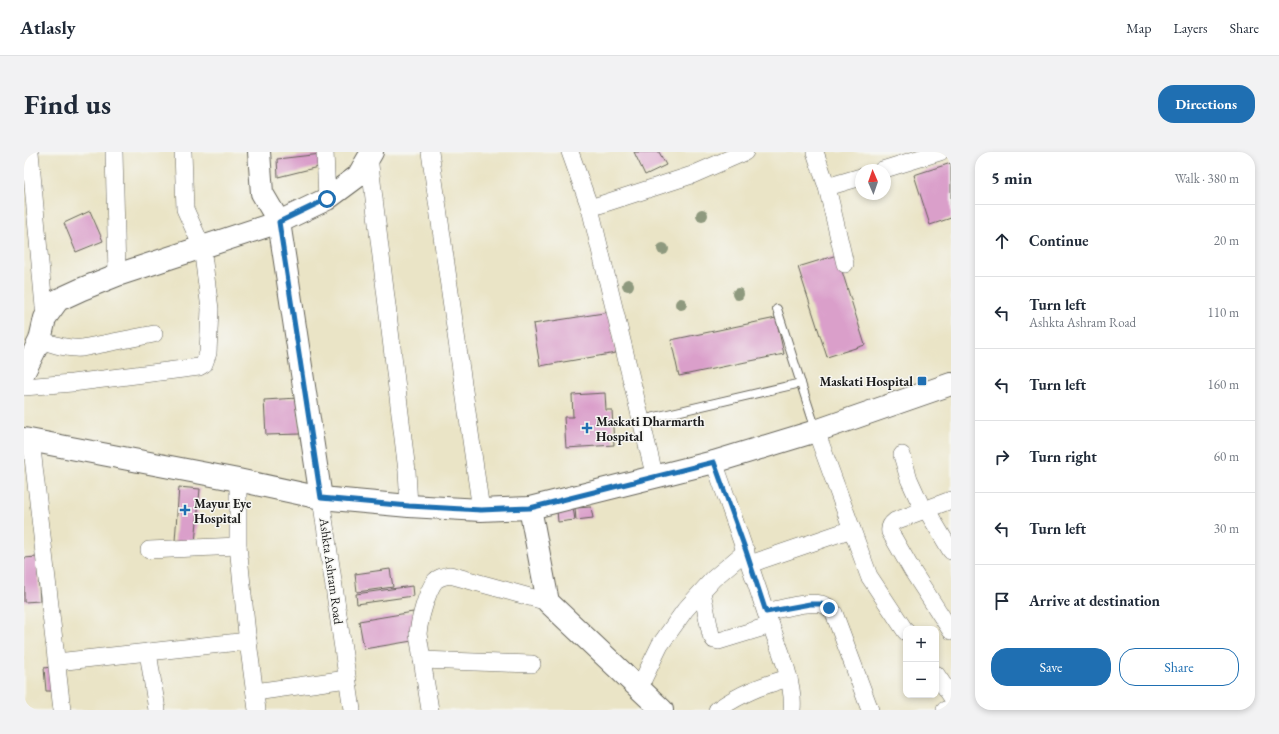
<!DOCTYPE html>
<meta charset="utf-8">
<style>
body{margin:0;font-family:"EB Garamond",serif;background:#f2f2f3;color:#1f2937}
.controls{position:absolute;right:12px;bottom:12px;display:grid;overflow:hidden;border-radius:8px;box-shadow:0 2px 6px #0003}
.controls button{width:36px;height:36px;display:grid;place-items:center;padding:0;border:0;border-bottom:1px solid #e0e1e3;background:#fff;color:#1f2937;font:20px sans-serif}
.compass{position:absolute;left:831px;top:12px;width:36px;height:36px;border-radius:50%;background:#fff;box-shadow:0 2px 6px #0003;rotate:358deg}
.stop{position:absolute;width:12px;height:12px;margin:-9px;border:3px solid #1f6fb2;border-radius:50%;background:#fff}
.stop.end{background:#1f6fb2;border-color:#fff;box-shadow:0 1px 4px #0008}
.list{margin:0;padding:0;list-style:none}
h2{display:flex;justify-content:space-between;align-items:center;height:52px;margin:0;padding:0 16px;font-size:17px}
h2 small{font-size:13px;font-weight:400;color:#747a83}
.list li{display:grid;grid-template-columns:26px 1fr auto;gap:12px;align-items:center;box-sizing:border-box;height:72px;padding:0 16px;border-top:1px solid #e0e1e3}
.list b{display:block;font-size:15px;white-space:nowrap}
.list p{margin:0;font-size:13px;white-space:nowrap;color:#747a83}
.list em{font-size:13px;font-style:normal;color:#747a83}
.actions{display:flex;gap:8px;padding:12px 16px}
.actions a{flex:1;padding:9px 0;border:1px solid #1f6fb2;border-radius:16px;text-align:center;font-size:14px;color:#1f6fb2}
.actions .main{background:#1f6fb2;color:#fff}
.icon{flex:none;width:22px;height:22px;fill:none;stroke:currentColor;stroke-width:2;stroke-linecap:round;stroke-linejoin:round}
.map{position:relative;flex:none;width:927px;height:558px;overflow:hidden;border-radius:16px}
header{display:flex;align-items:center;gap:24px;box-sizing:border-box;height:56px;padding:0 20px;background:#fff;border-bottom:1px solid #e0e1e3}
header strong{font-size:19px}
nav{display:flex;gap:22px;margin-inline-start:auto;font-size:14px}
.intro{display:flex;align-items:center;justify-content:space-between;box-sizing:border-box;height:96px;padding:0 24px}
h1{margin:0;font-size:28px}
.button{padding:10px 18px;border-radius:16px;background:#1f6fb2;color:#fff;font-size:14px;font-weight:700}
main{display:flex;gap:24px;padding:0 24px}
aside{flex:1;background:#fff;border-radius:16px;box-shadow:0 2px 6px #0003}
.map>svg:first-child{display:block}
.building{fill:#da9fca}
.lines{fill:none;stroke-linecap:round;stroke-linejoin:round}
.lane-casing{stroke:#646258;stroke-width:10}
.street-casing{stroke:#646258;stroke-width:18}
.secondary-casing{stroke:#646258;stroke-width:24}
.lane{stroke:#fff;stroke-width:8}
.street{stroke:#fff;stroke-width:17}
.secondary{stroke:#fff;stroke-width:22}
.tree{fill:#8e997e}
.route{stroke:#1f6fb2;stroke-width:5}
.poi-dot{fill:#1f6fb2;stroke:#f6f6f2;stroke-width:1.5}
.labels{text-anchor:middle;stroke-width:3;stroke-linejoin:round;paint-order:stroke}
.poi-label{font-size:13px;font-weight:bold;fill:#1c1c1c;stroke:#f6f6f2;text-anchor:start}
.street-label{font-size:13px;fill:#1c1c1c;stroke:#f6f6f2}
</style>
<header>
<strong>Atlasly</strong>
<nav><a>Map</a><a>Layers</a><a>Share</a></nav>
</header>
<div class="intro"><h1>Find us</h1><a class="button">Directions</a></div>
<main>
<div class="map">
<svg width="927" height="558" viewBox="0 0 927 558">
<rect width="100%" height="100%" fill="#f6f6f2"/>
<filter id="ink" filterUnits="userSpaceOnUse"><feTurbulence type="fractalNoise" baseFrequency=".025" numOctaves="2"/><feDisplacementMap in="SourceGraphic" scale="8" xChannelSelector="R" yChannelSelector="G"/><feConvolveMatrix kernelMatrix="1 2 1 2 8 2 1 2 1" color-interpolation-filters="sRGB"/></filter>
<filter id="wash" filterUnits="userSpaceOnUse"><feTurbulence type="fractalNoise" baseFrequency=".012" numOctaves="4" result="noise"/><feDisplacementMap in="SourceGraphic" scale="16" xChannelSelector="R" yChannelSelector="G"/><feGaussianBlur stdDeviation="0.9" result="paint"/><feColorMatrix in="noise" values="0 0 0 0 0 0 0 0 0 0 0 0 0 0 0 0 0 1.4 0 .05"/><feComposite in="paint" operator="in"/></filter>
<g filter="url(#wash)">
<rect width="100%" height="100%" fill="#eae4c6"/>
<g id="blocks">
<g class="building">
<polygon points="610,0 635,0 642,13 621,23"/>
<polygon points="297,2 298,14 254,25 253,7"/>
<polygon points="927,11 927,66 906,73 890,23"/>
<polygon points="66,59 79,89 52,100 40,71"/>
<polygon points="813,103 841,193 803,205 774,115"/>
<polygon points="586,160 592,201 516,214 509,172"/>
<polygon points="752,166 760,202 655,224 647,188"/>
<polygon points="581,241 582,258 588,258 590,293 542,296 540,265 549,265 548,243"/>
<polygon points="274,246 276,282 242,283 240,248"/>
<polygon points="155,335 176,337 171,391 151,389"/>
<polygon points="567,355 569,366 552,368 551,356"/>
<polygon points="549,356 551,368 534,370 533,358"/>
<polygon points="13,405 16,449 0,450 0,406"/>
<polygon points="366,417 369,435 333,440 331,422"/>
<polygon points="388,434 389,444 333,452 332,442"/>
<polygon points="389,460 394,488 340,497 335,469"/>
<polygon points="27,515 29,539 22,539 20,516"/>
</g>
</g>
</g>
<g filter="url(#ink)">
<use href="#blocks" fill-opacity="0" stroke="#646258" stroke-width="1"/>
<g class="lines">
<defs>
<g id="lane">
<polyline points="753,157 792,278"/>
<polyline points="618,268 777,231"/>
</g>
<g id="street">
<polyline points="6,0 21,166"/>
<polyline points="90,0 93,123"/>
<polyline points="301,0 303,47"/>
<polyline points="406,0 457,358"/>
<polyline points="546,0 566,56 613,251 631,326"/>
<polyline points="791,0 803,35 821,112"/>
<polyline points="345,5 383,319 385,354"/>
<polyline points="858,18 916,0"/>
<polyline points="803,35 837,25"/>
<polyline points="566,56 668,23 721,0"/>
<path d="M 16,188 C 31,193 43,197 58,196 L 130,182"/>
<polyline points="0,235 48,231 175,215 180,212 184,201 186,157 178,95 161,57 159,0"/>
<polyline points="792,279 845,424 882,480"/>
<polyline points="7,288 38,558"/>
<polyline points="878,303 885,327 899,358"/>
<path d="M 690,310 C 708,360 725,411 742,461 C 752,488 771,529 768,558"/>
<polyline points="214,328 214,394 223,482 233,558"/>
<polyline points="297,346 328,558"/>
<path d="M 927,348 L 871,369 C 867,372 865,375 866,380 L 889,420 L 927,479"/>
<polyline points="902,357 927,399"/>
<polyline points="125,398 214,394"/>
<polyline points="726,412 828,377"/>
<polyline points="678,440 687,483 690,488 695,489 747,473"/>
<path d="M 742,460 C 756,457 783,449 797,452 C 803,453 806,456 810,461 L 846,558"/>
<polyline points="124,500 133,558"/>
<polyline points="398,508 508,512"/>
<polyline points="33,510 224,489"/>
<polyline points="912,522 927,544"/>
<polyline points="615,536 636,493 661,458 689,427 722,399"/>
<polyline points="231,540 323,527"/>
<path d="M 406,558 L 394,482 C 395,469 403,439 411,429 C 415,425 420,424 426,423 L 524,450"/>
<path d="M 693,558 C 718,541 736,534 765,526"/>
<polyline points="921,558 927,556"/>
</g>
<g id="secondary">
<polyline points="235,0 238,41 255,70 297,346"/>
<polyline points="0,220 16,188 21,166 34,148 58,137 93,123 255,70 303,47 334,24 348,0"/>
<polyline points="0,287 214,328 297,346 385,354 457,358 506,356 690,310 792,279 927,232"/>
<polyline points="506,356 524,450 638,558"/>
</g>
</defs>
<use href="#lane" class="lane-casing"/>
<use href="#street" class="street-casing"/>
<use href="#secondary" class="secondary-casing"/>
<use href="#lane" class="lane"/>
<use href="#street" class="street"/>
<use href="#secondary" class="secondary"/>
</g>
<g class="tree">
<circle cx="678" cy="63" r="6"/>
<circle cx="639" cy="97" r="6"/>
<circle cx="604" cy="133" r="6"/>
<circle cx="714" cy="142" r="6"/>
<circle cx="657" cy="152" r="6"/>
</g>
</g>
<g class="lines" filter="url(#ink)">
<polyline class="route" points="303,47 255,70 297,346 385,354 457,358 506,356 690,310 722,399 742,460 786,452 797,452 805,456"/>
</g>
<g class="poi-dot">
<rect x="893" y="224" width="10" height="10" rx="2"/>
<path d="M561 270h4v4h4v4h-4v4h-4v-4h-4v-4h4z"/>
<path d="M159 352h4v4h4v4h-4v4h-4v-4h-4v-4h4z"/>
</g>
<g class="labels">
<g class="poi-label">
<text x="889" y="234" text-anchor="end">Maskati Hospital</text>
<text x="572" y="274">Maskati Dharmarth<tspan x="572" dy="15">Hospital</tspan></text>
<text x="170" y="356">Mayur Eye<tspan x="170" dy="15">Hospital</tspan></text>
</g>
<g class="street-label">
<text transform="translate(308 419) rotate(82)" y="5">Ashkta Ashram Road</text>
</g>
</g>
</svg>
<div class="controls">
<button>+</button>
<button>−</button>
</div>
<svg class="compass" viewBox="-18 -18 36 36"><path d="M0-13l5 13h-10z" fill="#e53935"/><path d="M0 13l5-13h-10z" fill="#747a83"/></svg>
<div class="stop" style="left:303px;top:47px"></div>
<div class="stop end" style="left:805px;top:456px"></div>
</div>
<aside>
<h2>5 min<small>Walk · 380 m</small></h2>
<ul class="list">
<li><svg class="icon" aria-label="ahead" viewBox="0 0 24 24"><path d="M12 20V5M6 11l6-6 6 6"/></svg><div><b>Continue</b></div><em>20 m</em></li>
<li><svg class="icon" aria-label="left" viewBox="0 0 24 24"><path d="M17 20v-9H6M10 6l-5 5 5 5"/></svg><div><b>Turn left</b><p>Ashkta Ashram Road</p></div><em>110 m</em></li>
<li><svg class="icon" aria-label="left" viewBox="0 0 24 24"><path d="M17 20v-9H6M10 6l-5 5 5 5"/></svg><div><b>Turn left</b></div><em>160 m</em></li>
<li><svg class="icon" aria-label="right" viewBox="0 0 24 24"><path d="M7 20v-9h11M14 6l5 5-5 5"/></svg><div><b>Turn right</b></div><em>60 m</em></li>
<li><svg class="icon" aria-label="left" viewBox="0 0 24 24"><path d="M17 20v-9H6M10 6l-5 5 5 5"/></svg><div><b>Turn left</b></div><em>30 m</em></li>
<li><svg class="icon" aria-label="arrive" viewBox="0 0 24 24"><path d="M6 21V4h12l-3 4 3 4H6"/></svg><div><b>Arrive at destination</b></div></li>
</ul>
<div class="actions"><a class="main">Save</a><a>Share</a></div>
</aside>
</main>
